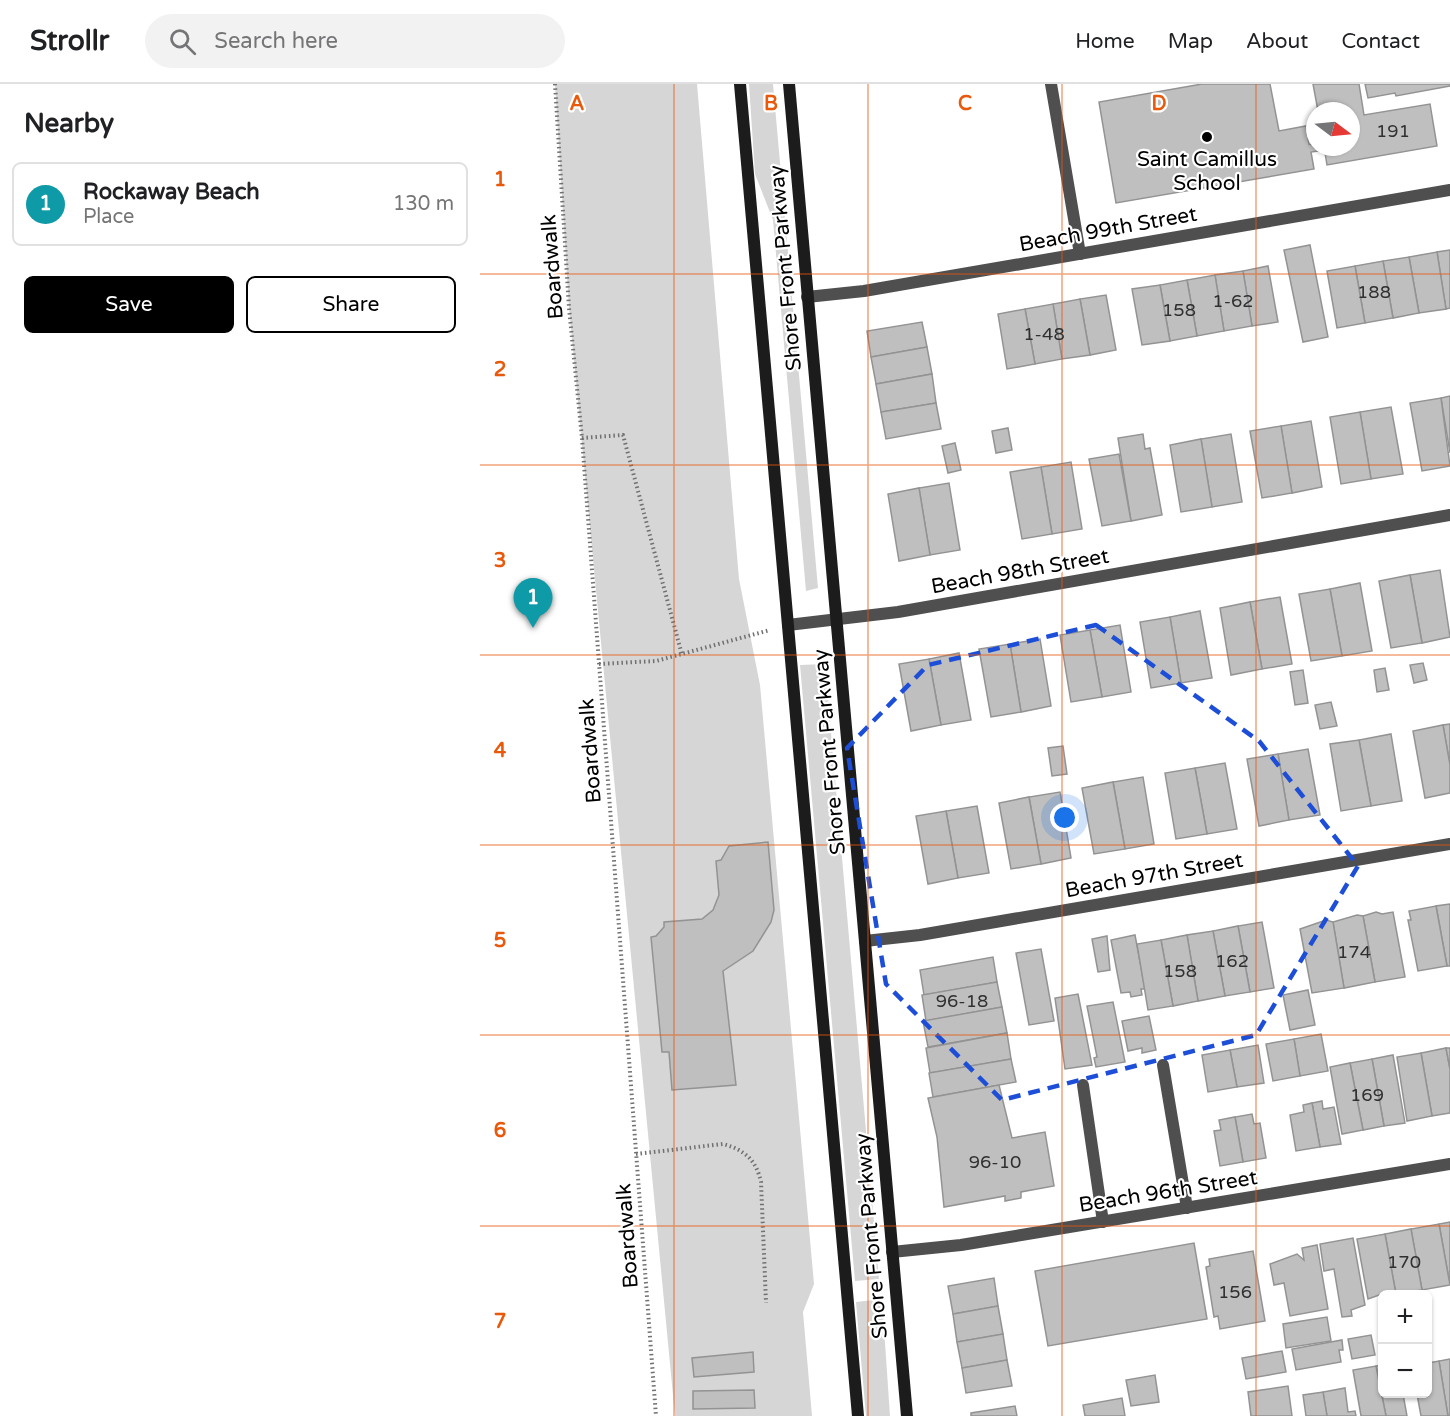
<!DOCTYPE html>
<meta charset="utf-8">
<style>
body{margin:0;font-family:"Varela Round",sans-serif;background:#f2f2f2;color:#202124}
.controls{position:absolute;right:18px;bottom:18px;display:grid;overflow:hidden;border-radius:9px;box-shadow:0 2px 4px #0004}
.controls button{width:54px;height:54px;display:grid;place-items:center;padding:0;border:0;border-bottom:2px solid #e0e0e0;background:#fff;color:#202124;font:30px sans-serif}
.compass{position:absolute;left:826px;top:18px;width:54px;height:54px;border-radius:50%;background:#fff;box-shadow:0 2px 4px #0004;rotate:106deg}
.you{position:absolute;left:585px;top:734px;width:21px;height:21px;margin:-15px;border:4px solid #fff;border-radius:50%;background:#1a73e8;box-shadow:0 0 0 9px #1a73e833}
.badge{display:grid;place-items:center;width:39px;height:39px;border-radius:50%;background:#000;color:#fff;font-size:20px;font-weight:700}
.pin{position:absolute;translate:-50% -50px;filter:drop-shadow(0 2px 3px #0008)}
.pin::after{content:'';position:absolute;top:32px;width:21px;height:18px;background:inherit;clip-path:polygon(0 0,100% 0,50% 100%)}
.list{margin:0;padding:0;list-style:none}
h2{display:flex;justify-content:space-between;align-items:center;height:78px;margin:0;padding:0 24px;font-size:26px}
h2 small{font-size:20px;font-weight:400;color:#757577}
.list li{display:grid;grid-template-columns:39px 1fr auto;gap:18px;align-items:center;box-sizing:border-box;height:84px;margin:0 12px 12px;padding:0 12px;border:2px solid #e0e0e0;border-radius:9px}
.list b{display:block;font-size:22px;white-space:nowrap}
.list p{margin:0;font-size:20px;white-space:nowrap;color:#757577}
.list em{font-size:20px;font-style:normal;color:#757577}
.actions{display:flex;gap:12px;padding:18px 24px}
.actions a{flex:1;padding:14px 0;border:2px solid #000;border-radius:9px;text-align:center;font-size:21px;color:#000}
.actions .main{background:#000;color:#fff}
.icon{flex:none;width:33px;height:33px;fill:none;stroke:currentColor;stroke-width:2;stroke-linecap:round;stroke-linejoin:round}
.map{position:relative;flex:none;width:970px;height:1332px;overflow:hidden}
header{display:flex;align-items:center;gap:36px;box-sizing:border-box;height:84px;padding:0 30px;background:#fff;border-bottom:2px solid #e0e0e0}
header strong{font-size:28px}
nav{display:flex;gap:33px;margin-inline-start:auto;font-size:21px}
.search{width:420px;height:54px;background:#f2f2f2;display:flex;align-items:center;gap:15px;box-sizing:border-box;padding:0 21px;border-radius:33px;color:#757577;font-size:22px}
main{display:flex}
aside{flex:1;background:#fff}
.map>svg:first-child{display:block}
.green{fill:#d6d6d6}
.building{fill:#bfbfbf;stroke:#939393;stroke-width:1.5}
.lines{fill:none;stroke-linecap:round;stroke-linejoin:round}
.path{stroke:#717171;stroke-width:4;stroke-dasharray:1.5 3;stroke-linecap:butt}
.lane{stroke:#4f4f4f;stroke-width:12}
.street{stroke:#4f4f4f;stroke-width:12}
.secondary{stroke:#1c1c1c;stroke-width:12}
.marked{fill:none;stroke:#1d4ed8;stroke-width:4.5;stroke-dasharray:12 8;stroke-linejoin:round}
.grid{fill:none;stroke:#e8590c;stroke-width:1.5;stroke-opacity:0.55}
.poi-dot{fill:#000;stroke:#fff;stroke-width:2}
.labels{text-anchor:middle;stroke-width:4.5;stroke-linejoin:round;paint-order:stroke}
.number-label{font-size:18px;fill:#303030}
.poi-label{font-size:21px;fill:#000;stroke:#fff}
.street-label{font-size:21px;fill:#000;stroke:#fff}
.grid-label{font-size:20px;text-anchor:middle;font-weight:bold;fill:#e8590c;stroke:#fff;stroke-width:4.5;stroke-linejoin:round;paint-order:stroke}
</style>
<header>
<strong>Strollr</strong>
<div class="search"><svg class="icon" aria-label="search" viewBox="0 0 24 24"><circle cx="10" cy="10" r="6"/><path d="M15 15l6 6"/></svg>Search here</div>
<nav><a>Home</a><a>Map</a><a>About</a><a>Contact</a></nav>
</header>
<main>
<aside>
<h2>Nearby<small></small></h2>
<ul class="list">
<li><span class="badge" style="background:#0f9aa8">1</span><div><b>Rockaway Beach</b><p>Place</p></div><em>130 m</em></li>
</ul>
<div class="actions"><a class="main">Save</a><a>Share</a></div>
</aside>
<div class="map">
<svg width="970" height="1332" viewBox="0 0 970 1332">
<rect width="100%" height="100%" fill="#fff"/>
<g class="green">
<polygon points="75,0 217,0 259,495 280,601 334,1200 323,1228 332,1332 195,1332 89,224"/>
<polygon points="269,0 293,0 338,504 326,507 293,136 275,90"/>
<polygon points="345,580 399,1195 375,1197 320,581"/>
<polygon points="402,1215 410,1332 386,1332 376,1218"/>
</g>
<g class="building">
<polygon points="722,0 790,0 799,47 826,42 829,60 844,63 844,66 831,68 834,85 636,119 619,18"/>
<polygon points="833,0 879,0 884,31 950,20 957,62 847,81 844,63 871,63 871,27 838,27"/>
<polygon points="885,0 970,0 970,2 916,12 915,9 888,14"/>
<polygon points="830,161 848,253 823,258 804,166"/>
<polygon points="970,166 970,224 966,225 957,168"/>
<polygon points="957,168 966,225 939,229 929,173"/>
<polygon points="929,173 939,229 913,234 903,177"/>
<polygon points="903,177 913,234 885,239 875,182"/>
<polygon points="788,182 798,238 772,242 763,187"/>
<polygon points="875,182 885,239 857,244 847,187"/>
<polygon points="763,187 772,242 744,247 735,191"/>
<polygon points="735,191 744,247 717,252 707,196"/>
<polygon points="707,196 717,252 690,257 680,201"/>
<polygon points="680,201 690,257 662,261 652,205"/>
<polygon points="626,211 636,266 610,271 600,215"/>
<polygon points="600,215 610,271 582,275 573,220"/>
<polygon points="573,220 582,275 555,280 545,225"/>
<polygon points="545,225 555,280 527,285 518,230"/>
<polygon points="442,238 447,263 391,273 387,247"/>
<polygon points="447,263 452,290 396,300 391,273"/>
<polygon points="452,290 456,319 401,328 396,300"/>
<polygon points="970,312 970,369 961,314"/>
<polygon points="961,314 970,382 942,387 930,319"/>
<polygon points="456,319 461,345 406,355 401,328"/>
<polygon points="911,323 923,390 891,395 880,328"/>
<polygon points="880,328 891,395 861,400 850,333"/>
<polygon points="831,337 842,403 812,409 801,342"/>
<polygon points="801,342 812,409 782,414 770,347"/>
<polygon points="528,344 532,366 516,369 512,347"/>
<polygon points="663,350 665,365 670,364 682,431 651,437 638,354"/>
<polygon points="751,350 762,418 732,423 721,355"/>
<polygon points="721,355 732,423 701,428 690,361"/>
<polygon points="475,359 481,386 468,389 462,362"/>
<polygon points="639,370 651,437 622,442 609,375"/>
<polygon points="591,378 602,445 572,450 561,383"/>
<polygon points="561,383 572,450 542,455 530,388"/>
<polygon points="469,399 480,466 450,471 439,404"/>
<polygon points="439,404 450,471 419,477 408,410"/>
<polygon points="960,486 970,553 942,559 930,491"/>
<polygon points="930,491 942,559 911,564 899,497"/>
<polygon points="880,499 892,567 862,572 850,505"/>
<polygon points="850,505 862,572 831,577 819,510"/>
<polygon points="800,513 812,580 782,585 770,518"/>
<polygon points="770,518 782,585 751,591 740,524"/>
<polygon points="720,527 732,594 701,599 690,533"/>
<polygon points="690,533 701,599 671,604 660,538"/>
<polygon points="640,541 651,608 622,613 610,546"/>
<polygon points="610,546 622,613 591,618 580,551"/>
<polygon points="560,555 571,622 541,628 530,560"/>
<polygon points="530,560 541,628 511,633 499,565"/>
<polygon points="479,569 491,636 461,641 449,575"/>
<polygon points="449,575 461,641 431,647 419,580"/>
<polygon points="943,579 947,596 934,599 930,581"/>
<polygon points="905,584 909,606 897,608 894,586"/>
<polygon points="823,586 828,619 815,621 810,588"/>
<polygon points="851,618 857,642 840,645 835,621"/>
<polygon points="970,640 970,681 963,641"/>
<polygon points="963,641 970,681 970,709 945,714 933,647"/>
<polygon points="911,650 922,717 891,722 879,656"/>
<polygon points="879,656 891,722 861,727 850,660"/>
<polygon points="583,662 587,690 572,692 568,664"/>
<polygon points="828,665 840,731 809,736 798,670"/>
<polygon points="798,670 809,736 779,742 767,675"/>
<polygon points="745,679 757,745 727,750 715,684"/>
<polygon points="715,684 727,750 696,755 685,689"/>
<polygon points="663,693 674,760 645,765 633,698"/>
<polygon points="633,698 645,765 614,770 602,704"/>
<polygon points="580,708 591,774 561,780 549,713"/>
<polygon points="549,713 561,780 531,785 519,719"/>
<polygon points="497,722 509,789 478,794 466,727"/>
<polygon points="466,727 478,794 448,800 436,732"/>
<polygon points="288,758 294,826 291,838 273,867 243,887 256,1001 192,1006 189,968 182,968 171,853 176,852 184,843 184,838 222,835 233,826 239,811 236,777 241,776 249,762"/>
<polygon points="970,820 970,882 967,882 956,822"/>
<polygon points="956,822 967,882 938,887 928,836 931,836 929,827"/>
<polygon points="896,828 902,830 913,828 925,893 895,898 883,832"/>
<polygon points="877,831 883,832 895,898 864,904 853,838"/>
<polygon points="846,836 853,838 864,904 832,909 820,845"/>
<polygon points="782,838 794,904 770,908 758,842"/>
<polygon points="758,842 770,908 745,912 733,847"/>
<polygon points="733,847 745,912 718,917 707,851"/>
<polygon points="655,851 665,905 661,905 662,911 651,913 650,908 641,909 631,856"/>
<polygon points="707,851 718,917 693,922 681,856"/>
<polygon points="627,852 630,886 618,888 612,855"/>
<polygon points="681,856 693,922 668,926 657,860"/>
<polygon points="561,865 574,937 549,941 536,869"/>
<polygon points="513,873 517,898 444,911 440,886"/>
<polygon points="517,898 522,923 446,937 442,911"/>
<polygon points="828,906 835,941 810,946 803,911"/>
<polygon points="598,910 612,981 585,985 575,914"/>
<polygon points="633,918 645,978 616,983 614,974 617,973 607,922"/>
<polygon points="522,923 527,949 448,963 443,937"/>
<polygon points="669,932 676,966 662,969 662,964 648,967 642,937"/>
<polygon points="527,949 531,975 450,989 446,964"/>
<polygon points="841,950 848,987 820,992 814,955"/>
<polygon points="814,955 820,992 793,997 786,960"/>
<polygon points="778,961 784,999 757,1003 750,966"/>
<polygon points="966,964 970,985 970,1029 952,1032 941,969"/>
<polygon points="966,964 970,964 970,985"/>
<polygon points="750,966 757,1003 728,1008 722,971"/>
<polygon points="941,969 952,1032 927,1037 917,973"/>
<polygon points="913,971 925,1039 904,1042 892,975"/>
<polygon points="531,975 536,998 453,1013 449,989"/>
<polygon points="892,975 904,1042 883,1046 870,979"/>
<polygon points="870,979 883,1046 862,1050 850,983"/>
<polygon points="519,1001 532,1054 565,1048 574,1102 541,1108 541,1114 525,1117 525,1112 464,1123 457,1053 448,1014"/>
<polygon points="842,1017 843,1025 854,1023 861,1060 840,1063 832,1019"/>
<polygon points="832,1019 840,1063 816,1067 810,1031 824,1028 823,1021"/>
<polygon points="772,1030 774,1040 780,1039 786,1074 763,1078 755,1033"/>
<polygon points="755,1033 763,1078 740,1082 734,1047 741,1046 739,1036"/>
<polygon points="970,1138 970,1201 959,1140"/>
<polygon points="959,1140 970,1201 942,1206 931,1145"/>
<polygon points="931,1145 942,1206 916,1210 905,1150"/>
<polygon points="905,1150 916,1210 902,1210 888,1215 877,1155"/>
<polygon points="873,1154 885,1221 871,1226 872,1232 862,1233 854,1185 844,1187 840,1160"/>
<polygon points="714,1159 727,1235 568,1262 555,1187"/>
<polygon points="837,1161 848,1225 810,1232 804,1199 794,1201 790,1180 817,1170 824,1176 822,1164"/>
<polygon points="773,1167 785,1237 740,1245 738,1232 734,1233 726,1183 730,1182 729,1175"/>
<polygon points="514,1194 518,1222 473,1230 468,1202"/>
<polygon points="518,1222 523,1250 477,1258 473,1230"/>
<polygon points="847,1233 851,1257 806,1264 803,1240"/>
<polygon points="523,1250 527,1276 482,1284 477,1258"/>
<polygon points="891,1251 895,1271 872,1275 868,1255"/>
<polygon points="862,1256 863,1266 859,1266 861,1278 816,1286 812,1265"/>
<polygon points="802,1267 806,1288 766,1295 762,1274"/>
<polygon points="273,1268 274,1288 214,1293 212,1274"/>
<polygon points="970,1275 970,1332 968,1332 959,1277"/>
<polygon points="527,1276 532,1302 486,1309 482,1284"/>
<polygon points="959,1277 968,1332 941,1332 937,1310 948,1310 948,1279"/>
<polygon points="902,1281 902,1310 923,1310 927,1332 906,1332 896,1282"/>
<polygon points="896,1282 906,1332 881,1332 873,1286"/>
<polygon points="675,1291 679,1318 651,1322 646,1296"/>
<polygon points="808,1302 812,1332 771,1332 768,1308"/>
<polygon points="865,1304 868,1328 875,1327 876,1332 847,1332 843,1308"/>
<polygon points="274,1306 275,1324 213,1325 213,1307"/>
<polygon points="843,1308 847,1332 826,1332 823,1311"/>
<polygon points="642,1314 645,1332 605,1332 603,1321"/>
<polygon points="535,1322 537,1332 491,1332 491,1329"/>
</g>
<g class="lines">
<g class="path">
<polyline points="75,0 89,224 102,354 176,1332"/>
<polyline points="102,354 143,351 202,571"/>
<polyline points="119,580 176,577 290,546"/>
<path d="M 156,1070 L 243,1060 C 265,1066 276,1076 281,1098 L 286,1219"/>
</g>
<g class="lane">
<polyline points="571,0 600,170"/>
<polyline points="683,981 707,1124"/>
<polyline points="603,1001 623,1138"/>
</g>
<g class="street">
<polyline points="327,213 384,207 970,106"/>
<polyline points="308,541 418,528 970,431"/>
<polyline points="385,857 440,851 970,760"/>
<polyline points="412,1168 481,1161 970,1080"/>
</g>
<g class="secondary">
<polyline points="260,0 378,1332"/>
<polyline points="309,0 427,1332"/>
</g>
</g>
<path class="marked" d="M 616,541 L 779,657 L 878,782 L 776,951 L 522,1016 L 406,900 L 367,664 L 448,581 Z"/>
<path class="grid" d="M 194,0 L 194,1332M 388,0 L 388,1332M 582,0 L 582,1332M 776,0 L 776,1332M 0,190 L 970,190M 0,381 L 970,381M 0,571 L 970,571M 0,761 L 970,761M 0,951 L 970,951M 0,1142 L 970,1142"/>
<circle class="poi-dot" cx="727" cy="53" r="6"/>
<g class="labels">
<g class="number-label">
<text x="913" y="53">191</text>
<text x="894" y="214">188</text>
<text x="753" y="223">1-62</text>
<text x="699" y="232">158</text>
<text x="564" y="256">1-48</text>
<text x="874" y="874">174</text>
<text x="752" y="883">162</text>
<text x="700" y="893">158</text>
<text x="482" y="923">96-18</text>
<text x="887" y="1017">169</text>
<text x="515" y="1084">96-10</text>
<text x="924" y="1184">170</text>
<text x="755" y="1214">156</text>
</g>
<g class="poi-label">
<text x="727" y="82">Saint Camillus<tspan x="727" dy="24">School</tspan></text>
</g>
<g class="street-label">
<text transform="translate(628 145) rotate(-10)" y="7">Beach 99th Street</text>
<text transform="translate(72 183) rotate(-94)" y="7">Boardwalk</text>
<text transform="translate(305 184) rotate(-95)" y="7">Shore Front Parkway</text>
<text transform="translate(540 487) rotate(-10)" y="7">Beach 98th Street</text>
<text transform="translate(110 667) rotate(-94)" y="7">Boardwalk</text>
<text transform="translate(349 668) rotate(-95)" y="7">Shore Front Parkway</text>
<text transform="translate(674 791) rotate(-10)" y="7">Beach 97th Street</text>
<text transform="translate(688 1107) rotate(-9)" y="7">Beach 96th Street</text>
<text transform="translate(147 1152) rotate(-94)" y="7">Boardwalk</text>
<text transform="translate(391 1152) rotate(-95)" y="7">Shore Front Parkway</text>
</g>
</g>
<g class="grid-label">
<text x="97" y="26">A</text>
<text x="291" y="26">B</text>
<text x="485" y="26">C</text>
<text x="679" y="26">D</text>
<text x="20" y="102">1</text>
<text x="20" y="292">2</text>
<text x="20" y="483">3</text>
<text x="20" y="673">4</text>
<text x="20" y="863">5</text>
<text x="20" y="1053">6</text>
<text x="20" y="1244">7</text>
</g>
</svg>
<div class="controls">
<button>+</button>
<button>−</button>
</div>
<svg class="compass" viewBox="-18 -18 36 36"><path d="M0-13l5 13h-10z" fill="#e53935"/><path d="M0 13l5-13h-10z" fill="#757577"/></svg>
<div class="you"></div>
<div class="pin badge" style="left:53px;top:544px;background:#0f9aa8">1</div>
</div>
</main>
